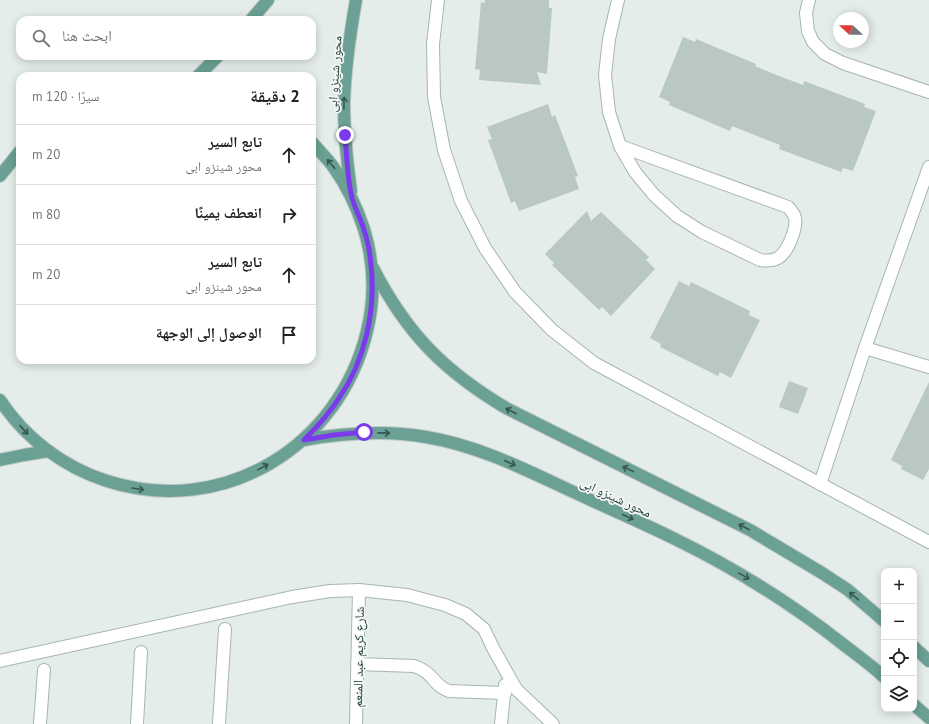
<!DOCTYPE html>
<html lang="ar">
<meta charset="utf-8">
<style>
body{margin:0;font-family:"PT Sans","Noto Naskh Arabic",sans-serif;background:#f2f2f2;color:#202124;direction:rtl}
.controls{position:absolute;right:12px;bottom:12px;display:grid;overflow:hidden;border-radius:8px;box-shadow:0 2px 10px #0003}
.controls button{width:36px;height:36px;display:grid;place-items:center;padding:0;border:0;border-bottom:1px solid #e0e0e0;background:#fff;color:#202124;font:20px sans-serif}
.compass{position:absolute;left:833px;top:12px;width:36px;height:36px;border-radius:50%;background:#fff;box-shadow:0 2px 10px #0003;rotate:291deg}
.stop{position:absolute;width:12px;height:12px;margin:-9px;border:3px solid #7c3aed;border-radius:50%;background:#fff}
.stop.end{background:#7c3aed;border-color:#fff;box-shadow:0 1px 4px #0008}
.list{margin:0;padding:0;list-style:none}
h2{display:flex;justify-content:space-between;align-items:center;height:52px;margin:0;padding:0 16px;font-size:17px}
h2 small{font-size:13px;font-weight:400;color:#757577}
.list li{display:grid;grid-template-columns:26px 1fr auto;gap:12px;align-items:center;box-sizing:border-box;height:60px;padding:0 16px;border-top:1px solid #e0e0e0}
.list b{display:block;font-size:15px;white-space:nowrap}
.list p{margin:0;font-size:13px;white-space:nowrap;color:#757577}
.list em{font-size:13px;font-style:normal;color:#757577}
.icon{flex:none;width:22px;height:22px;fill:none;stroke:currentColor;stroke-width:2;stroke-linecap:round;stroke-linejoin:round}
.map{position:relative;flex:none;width:929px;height:724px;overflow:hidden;direction:ltr}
.search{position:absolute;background:#fff;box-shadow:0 2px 10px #0003;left:16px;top:16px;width:300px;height:44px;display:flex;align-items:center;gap:10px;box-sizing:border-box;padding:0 14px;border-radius:12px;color:#757577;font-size:15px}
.panel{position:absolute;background:#fff;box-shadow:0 2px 10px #0003;left:16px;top:72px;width:300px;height:292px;border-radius:12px;direction:rtl}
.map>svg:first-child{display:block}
.building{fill:#b9c8c2}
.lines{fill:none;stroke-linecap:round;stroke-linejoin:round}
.minor-casing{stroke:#a7b5b0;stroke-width:14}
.major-casing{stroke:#c2c9c7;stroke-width:14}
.minor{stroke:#fff;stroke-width:12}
.major{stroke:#6aa194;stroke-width:12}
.oneway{stroke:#36574e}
.route{stroke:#7c3aed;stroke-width:5}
.labels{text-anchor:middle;stroke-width:3.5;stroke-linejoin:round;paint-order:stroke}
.street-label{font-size:13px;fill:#243e37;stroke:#f4f9f7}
</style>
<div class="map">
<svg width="929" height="724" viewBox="0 0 929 724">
<rect width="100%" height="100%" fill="#e4ede9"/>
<g class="building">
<polygon points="485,0 549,0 549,8 552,8 547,74 537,72 541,85 479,80 480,70 475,69 481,2 485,3"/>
<polygon points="683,37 695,42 696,39 756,64 755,66 779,76 803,85 804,81 865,104 864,107 876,111 853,171 843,168 841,172 779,149 780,145 732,126 730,131 669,105 670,102 659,97"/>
<polygon points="548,104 552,117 555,115 578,176 575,177 579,189 519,211 515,201 511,203 488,140 492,139 487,127"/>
<polygon points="587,211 591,221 601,212 649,257 646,260 655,269 611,316 602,307 599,310 552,265 554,263 545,254"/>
<polygon points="679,281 689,286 691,282 750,311 749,315 760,320 731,378 720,372 718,376 660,347 661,344 650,338"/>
<polygon points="789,381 808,388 798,414 779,407"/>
<polygon points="929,382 929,469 923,480 901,469 902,466 891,460"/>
</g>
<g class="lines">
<defs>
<g id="minor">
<polyline points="438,0 433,44 434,97 444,150 461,201 485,248 515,292 552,330 594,363 929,542"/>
<path d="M 618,0 L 609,39 L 605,75 L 609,112 L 620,146 L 635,172 L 654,195 L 677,216 L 702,232 L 760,260 C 766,261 772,261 778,258 C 788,252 799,225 794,215 C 792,212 790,209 788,207 L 620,146"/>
<polyline points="809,0 806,13 808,31 813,42 825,54 843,63 929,92"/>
<polyline points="865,348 929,367"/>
<polyline points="820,484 865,348 929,167"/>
<polyline points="0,661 292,597 330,591 359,590 407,595 445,605 466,614 484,629 493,648 516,689 553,724"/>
<path d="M 357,664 L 414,666 C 434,672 433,686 449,691 L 505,693"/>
<polyline points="40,724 44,670"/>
<polyline points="137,724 141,652"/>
<polyline points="219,724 225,629"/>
<polyline points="356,724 359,590"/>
<polyline points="501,724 505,685"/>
</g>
<g id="major">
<polyline points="251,20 268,0"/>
<polyline points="198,76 218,56"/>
<polyline points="0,176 20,151"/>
<path d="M 351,191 C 347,162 344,132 344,103 C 345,68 350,34 356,0"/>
<path d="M 373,268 C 407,334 444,371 506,408 L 750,530 L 822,573 L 848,590 L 884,621"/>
<path d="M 0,400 C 25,438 63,467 107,481 C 222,518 339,448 367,331 C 375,298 374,262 364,229 C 357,208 347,186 334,168 C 328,159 319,151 312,142"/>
<path d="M 304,440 C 344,433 385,430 426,437 C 481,446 530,472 580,495 C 612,510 645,524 677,540 C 736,569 792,604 844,645 C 857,655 871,665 884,677"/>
<polyline points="0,460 24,455 48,451"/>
<polyline points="914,647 929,661"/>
<polyline points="914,705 929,718"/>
</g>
</defs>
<use href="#minor" class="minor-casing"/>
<use href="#major" class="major-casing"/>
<use href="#minor" class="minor"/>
<use href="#major" class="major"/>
</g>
<defs><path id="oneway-shaft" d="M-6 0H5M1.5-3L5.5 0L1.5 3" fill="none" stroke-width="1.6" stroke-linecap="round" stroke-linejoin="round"/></defs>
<g class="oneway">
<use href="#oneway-shaft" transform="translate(344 103) rotate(-89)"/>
<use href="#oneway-shaft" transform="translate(331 164) rotate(-130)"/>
<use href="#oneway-shaft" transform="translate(511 411) rotate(-153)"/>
<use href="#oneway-shaft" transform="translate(24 430) rotate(47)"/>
<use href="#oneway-shaft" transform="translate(384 433) rotate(1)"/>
<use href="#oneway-shaft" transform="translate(510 463) rotate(25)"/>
<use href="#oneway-shaft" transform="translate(263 467) rotate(-29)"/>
<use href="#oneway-shaft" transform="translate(628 469) rotate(-154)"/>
<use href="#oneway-shaft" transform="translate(138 489) rotate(9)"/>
<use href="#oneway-shaft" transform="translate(628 517) rotate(25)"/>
<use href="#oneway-shaft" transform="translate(744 527) rotate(-153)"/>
<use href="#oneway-shaft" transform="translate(744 576) rotate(29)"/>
<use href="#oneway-shaft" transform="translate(854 596) rotate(-140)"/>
</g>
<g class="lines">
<path class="route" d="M 345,135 C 347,156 347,178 352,198 C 355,209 361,219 364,230 C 368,241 370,254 371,265 C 376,310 365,361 339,398 C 329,414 317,427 304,440 L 334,435 L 364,432"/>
</g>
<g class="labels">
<g class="street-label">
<text transform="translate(334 74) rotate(-86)" y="5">محور شينزو ابى</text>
<text transform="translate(616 497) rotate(25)" y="5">محور شينزو ابى</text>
<text transform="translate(358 657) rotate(-89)" y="5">شارع كريم عبد المنعم</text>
</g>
</g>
</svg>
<div class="controls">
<button>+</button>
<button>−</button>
<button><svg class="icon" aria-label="locate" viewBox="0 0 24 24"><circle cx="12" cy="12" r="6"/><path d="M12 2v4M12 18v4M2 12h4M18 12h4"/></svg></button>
<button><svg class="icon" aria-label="layers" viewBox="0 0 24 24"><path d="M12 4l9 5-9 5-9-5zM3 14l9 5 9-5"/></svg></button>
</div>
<svg class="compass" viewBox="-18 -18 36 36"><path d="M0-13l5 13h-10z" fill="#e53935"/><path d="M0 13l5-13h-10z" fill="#757577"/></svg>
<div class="stop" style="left:364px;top:432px"></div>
<div class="stop end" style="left:345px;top:135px"></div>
<div class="search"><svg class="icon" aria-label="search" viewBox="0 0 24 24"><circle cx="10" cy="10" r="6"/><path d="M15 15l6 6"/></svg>ابحث هنا</div>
<section class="panel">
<h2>2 دقيقة<small>سيرًا · 120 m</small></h2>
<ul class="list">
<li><svg class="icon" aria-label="ahead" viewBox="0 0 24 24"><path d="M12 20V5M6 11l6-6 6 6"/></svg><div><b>تابع السير</b><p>محور شينزو ابى</p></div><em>20 m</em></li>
<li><svg class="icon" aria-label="right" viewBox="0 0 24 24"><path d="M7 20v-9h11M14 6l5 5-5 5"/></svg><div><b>انعطف يمينًا</b></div><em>80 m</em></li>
<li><svg class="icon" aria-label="ahead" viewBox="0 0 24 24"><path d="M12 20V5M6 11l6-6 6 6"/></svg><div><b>تابع السير</b><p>محور شينزو ابى</p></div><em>20 m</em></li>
<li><svg class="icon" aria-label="arrive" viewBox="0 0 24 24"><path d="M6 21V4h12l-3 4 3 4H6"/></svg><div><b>الوصول إلى الوجهة</b></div></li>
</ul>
</section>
</div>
